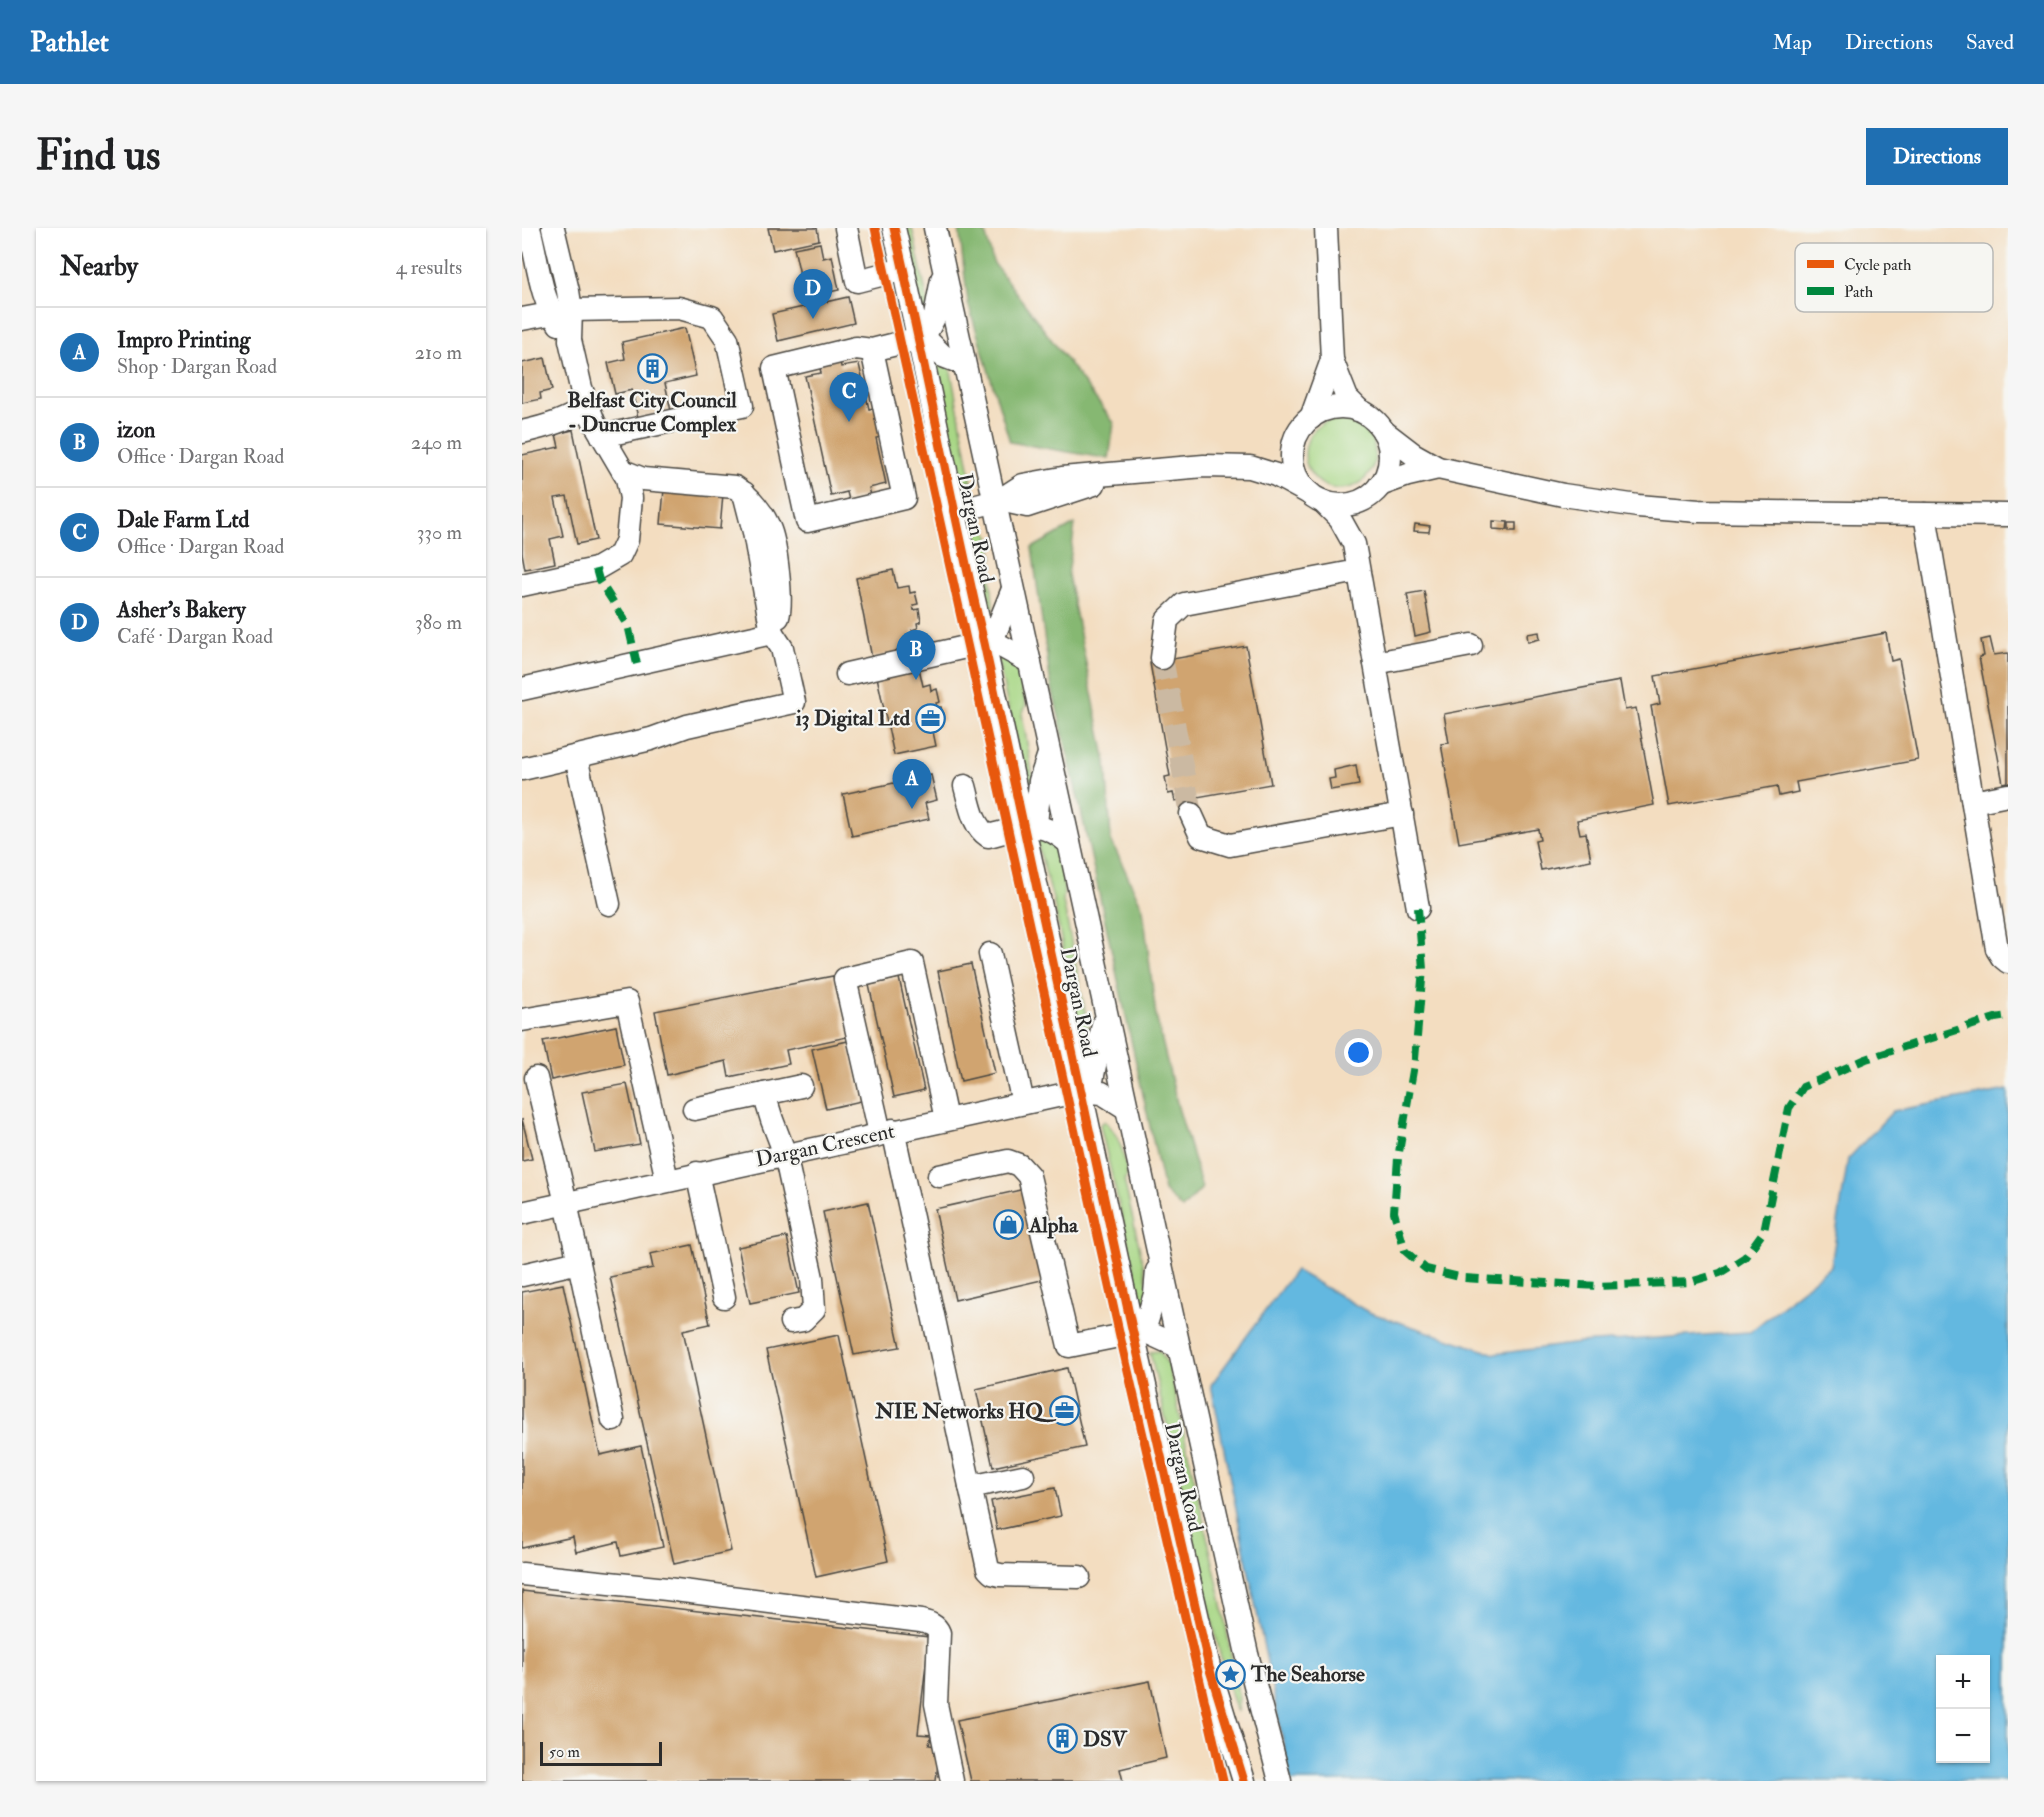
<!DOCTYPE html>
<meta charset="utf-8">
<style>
body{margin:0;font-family:"IM FELL Double Pica",serif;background:#f6f6f6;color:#202124}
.controls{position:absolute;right:18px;bottom:18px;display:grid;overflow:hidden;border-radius:0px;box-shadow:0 2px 4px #0004}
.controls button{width:54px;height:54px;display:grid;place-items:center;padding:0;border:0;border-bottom:2px solid #e0e0e0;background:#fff;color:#202124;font:30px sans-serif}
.scale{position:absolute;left:18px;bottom:15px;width:122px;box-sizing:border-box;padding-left:6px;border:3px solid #2b2b2b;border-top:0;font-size:16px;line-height:21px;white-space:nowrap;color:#2b2b2b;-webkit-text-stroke:4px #f6f6f2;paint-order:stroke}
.you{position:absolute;left:837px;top:825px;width:21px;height:21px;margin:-15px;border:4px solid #fff;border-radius:50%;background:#1a73e8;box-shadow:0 0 0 9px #1a73e833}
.badge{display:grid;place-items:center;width:39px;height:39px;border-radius:50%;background:#1f6fb2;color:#fff;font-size:20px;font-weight:700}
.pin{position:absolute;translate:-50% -50px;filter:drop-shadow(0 2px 3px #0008)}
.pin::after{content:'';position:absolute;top:32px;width:21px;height:18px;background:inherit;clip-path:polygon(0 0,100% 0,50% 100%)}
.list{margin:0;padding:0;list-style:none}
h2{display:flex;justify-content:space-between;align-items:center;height:78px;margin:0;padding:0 24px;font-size:26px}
h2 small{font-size:20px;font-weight:400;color:#757577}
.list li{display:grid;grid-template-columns:39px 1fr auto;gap:18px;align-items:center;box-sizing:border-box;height:90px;padding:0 24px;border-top:2px solid #e0e0e0}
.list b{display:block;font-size:22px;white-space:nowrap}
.list p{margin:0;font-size:20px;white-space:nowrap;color:#757577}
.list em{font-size:20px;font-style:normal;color:#757577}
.map{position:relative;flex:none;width:1486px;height:1553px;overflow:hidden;border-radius:0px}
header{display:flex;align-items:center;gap:36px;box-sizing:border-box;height:84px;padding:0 30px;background:#1f6fb2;color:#fff}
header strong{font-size:28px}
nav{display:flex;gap:33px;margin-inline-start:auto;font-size:21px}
.intro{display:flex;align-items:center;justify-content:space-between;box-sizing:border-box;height:144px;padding:0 36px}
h1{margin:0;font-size:42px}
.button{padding:15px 27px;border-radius:0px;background:#1f6fb2;color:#fff;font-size:21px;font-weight:700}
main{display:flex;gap:36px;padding:0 36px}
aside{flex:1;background:#fff;border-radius:0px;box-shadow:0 2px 4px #0004}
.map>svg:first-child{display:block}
.green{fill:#a8d785;stroke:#6a8158;stroke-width:1.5}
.forest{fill:#86b872;stroke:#58724e;stroke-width:1.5}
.water{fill:#64b8e0;stroke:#487286;stroke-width:1.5;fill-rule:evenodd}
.building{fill:#d0a46f}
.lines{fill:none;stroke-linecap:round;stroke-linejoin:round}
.minor-tunnel{stroke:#cbb9a2;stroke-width:22;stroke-dasharray:22 11;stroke-linecap:butt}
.minor-casing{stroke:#494641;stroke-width:25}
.minor{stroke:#fff;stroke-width:22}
.quiet{stroke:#00873e;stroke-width:8;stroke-dasharray:15 8;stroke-linecap:butt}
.cycleway-casing{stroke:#f6f6f2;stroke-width:13}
.cycleway{stroke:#e8590c;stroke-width:9}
.labels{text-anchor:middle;stroke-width:4.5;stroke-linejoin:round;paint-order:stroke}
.poi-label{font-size:21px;font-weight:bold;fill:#2b2b2b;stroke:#f6f6f2;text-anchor:start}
.street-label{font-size:21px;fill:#2b2b2b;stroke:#f6f6f2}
.key{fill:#f6f6f2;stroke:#b9b9b6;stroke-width:1.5}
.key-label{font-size:16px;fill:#2b2b2b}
</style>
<header>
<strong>Pathlet</strong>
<nav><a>Map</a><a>Directions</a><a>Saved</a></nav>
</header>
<div class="intro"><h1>Find us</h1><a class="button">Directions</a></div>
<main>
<aside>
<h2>Nearby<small>4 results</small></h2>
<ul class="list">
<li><span class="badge">A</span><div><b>Impro Printing</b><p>Shop · Dargan Road</p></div><em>210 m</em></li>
<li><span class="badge">B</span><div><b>izon</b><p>Office · Dargan Road</p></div><em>240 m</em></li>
<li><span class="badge">C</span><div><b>Dale Farm Ltd</b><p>Office · Dargan Road</p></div><em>330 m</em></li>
<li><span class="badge">D</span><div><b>Asher's Bakery</b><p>Café · Dargan Road</p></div><em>380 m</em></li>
</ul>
</aside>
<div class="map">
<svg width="1486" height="1553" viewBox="0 0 1486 1553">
<rect width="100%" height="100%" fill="#f6f6f2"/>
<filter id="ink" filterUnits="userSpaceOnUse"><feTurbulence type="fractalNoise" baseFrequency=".0167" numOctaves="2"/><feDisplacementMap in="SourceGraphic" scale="12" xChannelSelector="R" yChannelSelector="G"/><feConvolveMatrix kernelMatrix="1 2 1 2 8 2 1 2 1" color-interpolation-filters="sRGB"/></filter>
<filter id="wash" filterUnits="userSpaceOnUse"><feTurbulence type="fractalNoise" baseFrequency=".008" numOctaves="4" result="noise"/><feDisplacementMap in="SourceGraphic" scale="24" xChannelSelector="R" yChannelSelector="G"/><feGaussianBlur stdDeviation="1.35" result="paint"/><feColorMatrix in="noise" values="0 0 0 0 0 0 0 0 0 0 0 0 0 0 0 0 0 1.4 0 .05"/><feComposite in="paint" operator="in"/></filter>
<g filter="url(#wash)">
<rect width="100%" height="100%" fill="#f3ddc0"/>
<g class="green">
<polygon points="381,0 390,0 407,80 400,87"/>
<polygon points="412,136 428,139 450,255 436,248"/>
<circle cx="818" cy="226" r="35"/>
<polygon points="461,299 467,307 471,329 468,334 471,377 467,395 448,301"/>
<polygon points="474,424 494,434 504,478 500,486 513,561 508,578"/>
<path d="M 521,608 C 525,613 531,618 534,624 C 541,637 543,659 541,673 L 570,818 L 570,826 L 563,828 L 531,671 L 514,611 Z"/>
<path d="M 583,893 C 598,907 603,928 605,948 L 602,952 L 629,1071 L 621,1079 L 578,897 Z"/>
<polygon points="638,1123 647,1139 699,1371 717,1471 715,1484 702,1443 628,1124"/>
</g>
<g class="forest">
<polygon points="437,0 462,0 471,34 592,195 587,231 488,214 446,75"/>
<polygon points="553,296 546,347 584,534 589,612 621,681 634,788 656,879 680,960 660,981 642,963 559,583 528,451 510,320"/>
</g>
<path class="water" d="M 1486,862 L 1486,1553 L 769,1553 L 689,1157 L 773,1042 L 846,1084 L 973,1126 L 1058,1115 L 1228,1104 L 1309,1038 L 1326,931 L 1371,883 ZM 1418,1432 L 1464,1432 L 1464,1530 L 1418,1530 Z"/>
<g id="blocks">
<g class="building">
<polygon points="246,0 295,0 297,12 251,22"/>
<polygon points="298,15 301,30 310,28 317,62 283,69 272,20"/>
<polygon points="326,69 332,95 256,113 250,86"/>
<polygon points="163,100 174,148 143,155 149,183 116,190 110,162 93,166 86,135 103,131 100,114"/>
<polygon points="23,130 30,162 18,165 19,171 0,175 0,135"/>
<polygon points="317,130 319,139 337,136 347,181 357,179 363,208 354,210 364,256 347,260 349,267 327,272 325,264 309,268 283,148 299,145 297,135"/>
<polygon points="51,202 74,312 55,316 45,268 33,270 41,308 28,311 33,335 3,341 0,325 0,227 37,219 34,206"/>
<polygon points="142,261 201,266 198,301 139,296"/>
<polygon points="971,293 986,294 985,302 971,301"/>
<rect x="987" y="295" width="7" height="8"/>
<polygon points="893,296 908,298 907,304 892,303"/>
<polygon points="371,342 375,360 387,358 388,365 393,364 396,376 391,377 392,382 397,381 399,394 395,395 396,400 390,402 394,421 350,430 334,350"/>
<polygon points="902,363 909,404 893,408 885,366"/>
<polygon points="1017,404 1018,411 1006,414 1005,406"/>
<polygon points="1364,405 1369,433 1377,431 1396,532 1274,554 1276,564 1257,568 1255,558 1147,578 1129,478 1138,476 1133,448"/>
<polygon points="1468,410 1472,427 1486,425 1486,554 1481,555 1457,429 1462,428 1459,412"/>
<polygon points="724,418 749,556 653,573 651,565 646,566 643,549 648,548 628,435"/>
<polygon points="397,440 401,458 408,456 409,463 415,461 418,474 414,475 415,480 419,479 422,492 417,493 418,498 410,499 414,518 372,527 355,449"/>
<polygon points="1098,453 1103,482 1114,480 1132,577 1055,592 1058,606 1064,605 1069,632 1019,642 1013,613 1018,612 1016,601 937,615 919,516 927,515 922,486"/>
<polygon points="834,537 837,557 809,562 807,551 813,550 812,542"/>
<polygon points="409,547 415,572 403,575 407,591 330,608 321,566"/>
<polygon points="449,736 473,845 439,853 416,743"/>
<polygon points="311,748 325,809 264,822 267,836 207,849 204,833 145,847 133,783"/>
<polygon points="377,750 402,862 372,869 347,757"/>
<polygon points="94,798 102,837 29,852 21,813"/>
<polygon points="326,813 339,873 304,881 290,821"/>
<polygon points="105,856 118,916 73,924 60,864"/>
<polygon points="0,891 10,931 0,933"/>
<polygon points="503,961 524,1051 433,1072 413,981"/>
<polygon points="346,974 378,1119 332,1127 301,984"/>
<polygon points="265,1009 277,1065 228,1075 216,1019"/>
<polygon points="170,1017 188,1096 161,1102 209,1323 152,1336 88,1049 131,1040 128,1026"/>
<polygon points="41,1056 78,1227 119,1218 141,1319 99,1328 96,1314 54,1324 51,1309 0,1320 0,1064"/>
<polygon points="317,1107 366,1333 294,1349 244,1122"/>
<polygon points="545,1140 563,1219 471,1239 454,1161"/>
<polygon points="533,1260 539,1288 475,1302 469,1273"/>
<polygon points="0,1363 407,1409 396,1506 409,1507 407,1517 413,1518 412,1526 417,1526 414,1553 0,1553"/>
<polygon points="628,1453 644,1530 598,1541 601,1553 449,1553 435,1492"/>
</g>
</g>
</g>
<g filter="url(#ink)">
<use href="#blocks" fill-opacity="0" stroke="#494641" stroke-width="1.5"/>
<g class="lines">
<polyline class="minor-tunnel" points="640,430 669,586"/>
<defs>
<g id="minor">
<path d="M 7,0 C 16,32 17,69 37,96"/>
<polyline points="324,0 335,53 382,41"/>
<path d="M 372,0 C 404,138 429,277 462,415 L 611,1105 L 687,1439 L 722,1553"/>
<polyline points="413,0 657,1119 725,1426 758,1553"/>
<polyline points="804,0 810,132 825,170 837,182"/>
<polyline points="0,91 49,82 157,80 190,89 205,111 220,178 80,208"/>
<polyline points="402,109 421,128 442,136"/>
<polyline points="350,122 382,270 285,293 252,140 334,120 350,122 402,109 413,88 420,51"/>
<circle cx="819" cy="228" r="49"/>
<polyline points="789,190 810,132"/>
<polyline points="861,203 891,226 916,240 1041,267 1116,278 1177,283 1486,287"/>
<path d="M 0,204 C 26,198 43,193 66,179"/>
<path d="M 101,243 L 121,251 L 213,259 C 228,269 242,285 248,302 C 254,318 261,373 256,389"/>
<polyline points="858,257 886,247 916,240"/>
<polyline points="478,272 505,278 572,256"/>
<polyline points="800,273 818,291 832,316 896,680"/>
<polyline points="432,284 478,272 501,257 540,250 682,238 728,239 754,247 787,265"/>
<polyline points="1403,286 1475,721 1480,729 1486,734"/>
<polyline points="0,357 74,341 98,327 105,312 109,270 105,250 72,194 59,160 48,112 49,82 46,63 31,0"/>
<polyline points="470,413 491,361"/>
<polyline points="640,430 645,392 662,376 836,343"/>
<polyline points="853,435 949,417"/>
<polyline points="325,446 470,413 508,434"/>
<polyline points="0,461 250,405"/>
<polyline points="54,529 87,676"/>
<polyline points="0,541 129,511 165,498 272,474 260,420 250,405 232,304 222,265"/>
<path d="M 443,558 C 448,576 450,597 466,608 C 501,600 516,589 547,615"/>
<polyline points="1451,574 1486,567"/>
<polyline points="669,586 679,608 708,617 880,586"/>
<polyline points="514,597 518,553 526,529"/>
<polyline points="468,726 501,875"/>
<polyline points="0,792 105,774 145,952"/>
<polyline points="14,850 44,975 91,1192"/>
<polyline points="568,863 581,796"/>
<polyline points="242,866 279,858"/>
<polyline points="172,881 242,866 250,892 263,926 290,1050 292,1081 281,1092 269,1094"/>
<polyline points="371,902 466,1341 470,1345 478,1347 557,1349"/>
<polyline points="358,905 323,751 390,735 424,891"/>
<polyline points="175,945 202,1069"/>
<polyline points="417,948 486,933 497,937 507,948 547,1118 622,1103 657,1119"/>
<polyline points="0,985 558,863 580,865 604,880"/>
<polyline points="0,1047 57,1034"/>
<polyline points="622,1103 633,1066 635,1043"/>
<polyline points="448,1259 501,1248"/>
<path d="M 0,1346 L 145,1361 L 399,1393 C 407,1395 414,1397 417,1405 L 414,1476 L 430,1553"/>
</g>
</defs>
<use href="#minor" class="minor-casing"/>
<use href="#minor" class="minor"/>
<g class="quiet">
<polyline points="74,341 77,352 106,397 115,436"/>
<polyline points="896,680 901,741 893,831 876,930 872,984 883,1023 904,1041 942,1050 1076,1058 1168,1054 1198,1045 1223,1029 1242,1003 1267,880 1281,859 1344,831 1473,790 1486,788"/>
</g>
<defs>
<g id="cycleway">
<polyline points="353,0 598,1108 701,1553"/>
<path d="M 372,0 C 404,138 429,277 462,415 L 611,1105 L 687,1439 L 722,1553"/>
</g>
</defs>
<use href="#cycleway" class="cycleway-casing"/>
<use href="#cycleway" class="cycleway"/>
</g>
</g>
<defs>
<symbol id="building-ring" viewBox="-11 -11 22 22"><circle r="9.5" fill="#f6f6f2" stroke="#1f6fb2" stroke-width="1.5"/><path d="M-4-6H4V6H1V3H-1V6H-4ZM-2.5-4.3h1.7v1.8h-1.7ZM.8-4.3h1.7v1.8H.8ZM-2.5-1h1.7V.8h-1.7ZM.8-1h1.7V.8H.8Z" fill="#1f6fb2"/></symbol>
<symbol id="office-ring" viewBox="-11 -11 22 22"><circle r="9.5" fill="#f6f6f2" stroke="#1f6fb2" stroke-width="1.5"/><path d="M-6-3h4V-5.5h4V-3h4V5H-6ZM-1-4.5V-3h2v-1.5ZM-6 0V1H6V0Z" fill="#1f6fb2"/></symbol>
<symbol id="shop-ring" viewBox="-11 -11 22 22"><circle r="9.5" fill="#f6f6f2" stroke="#1f6fb2" stroke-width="1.5"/><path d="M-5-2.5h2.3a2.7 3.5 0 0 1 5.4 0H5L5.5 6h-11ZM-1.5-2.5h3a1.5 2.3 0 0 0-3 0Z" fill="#1f6fb2"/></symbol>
<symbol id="sight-ring" viewBox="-11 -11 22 22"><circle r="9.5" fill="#f6f6f2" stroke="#1f6fb2" stroke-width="1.5"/><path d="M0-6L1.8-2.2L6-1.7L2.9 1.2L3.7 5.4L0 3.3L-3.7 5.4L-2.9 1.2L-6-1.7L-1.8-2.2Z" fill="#1f6fb2"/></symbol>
</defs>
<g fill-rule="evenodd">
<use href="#building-ring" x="114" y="124" width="33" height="33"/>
<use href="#office-ring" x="392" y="474" width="33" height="33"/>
<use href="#shop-ring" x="470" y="980" width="33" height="33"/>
<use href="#office-ring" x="526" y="1166" width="33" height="33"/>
<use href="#sight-ring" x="692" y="1430" width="33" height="33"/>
<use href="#building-ring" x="524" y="1494" width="33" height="33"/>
</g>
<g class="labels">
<g class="poi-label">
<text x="130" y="179" text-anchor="middle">Belfast City Council<tspan x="130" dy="24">- Duncrue Complex</tspan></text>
<text x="388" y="497" text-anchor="end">i3 Digital Ltd</text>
<text x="507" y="1004">Alpha</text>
<text x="521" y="1190" text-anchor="end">NIE Networks HQ</text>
<text x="729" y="1453">The Seahorse</text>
<text x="561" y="1518">DSV</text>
</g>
<g class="street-label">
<text transform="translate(454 300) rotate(78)" y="7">Dargan Road</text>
<text transform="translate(557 774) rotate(78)" y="7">Dargan Road</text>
<text transform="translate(303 917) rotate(-12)" y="7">Dargan Crescent</text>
<text transform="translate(662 1249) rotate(77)" y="7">Dargan Road</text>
</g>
</g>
<rect x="1273" y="15" width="198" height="69" rx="9" class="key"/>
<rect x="1285" y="32" width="27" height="8" fill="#e8590c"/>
<rect x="1285" y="59" width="27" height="8" fill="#00873e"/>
<g class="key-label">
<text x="1322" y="42">Cycle path</text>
<text x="1322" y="69">Path</text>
</g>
</svg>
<div class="controls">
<button>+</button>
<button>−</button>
</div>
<div class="scale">50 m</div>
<div class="you"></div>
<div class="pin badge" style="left:390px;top:581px">A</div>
<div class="pin badge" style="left:394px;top:452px">B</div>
<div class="pin badge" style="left:327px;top:194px">C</div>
<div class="pin badge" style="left:291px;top:91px">D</div>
</div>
</main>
